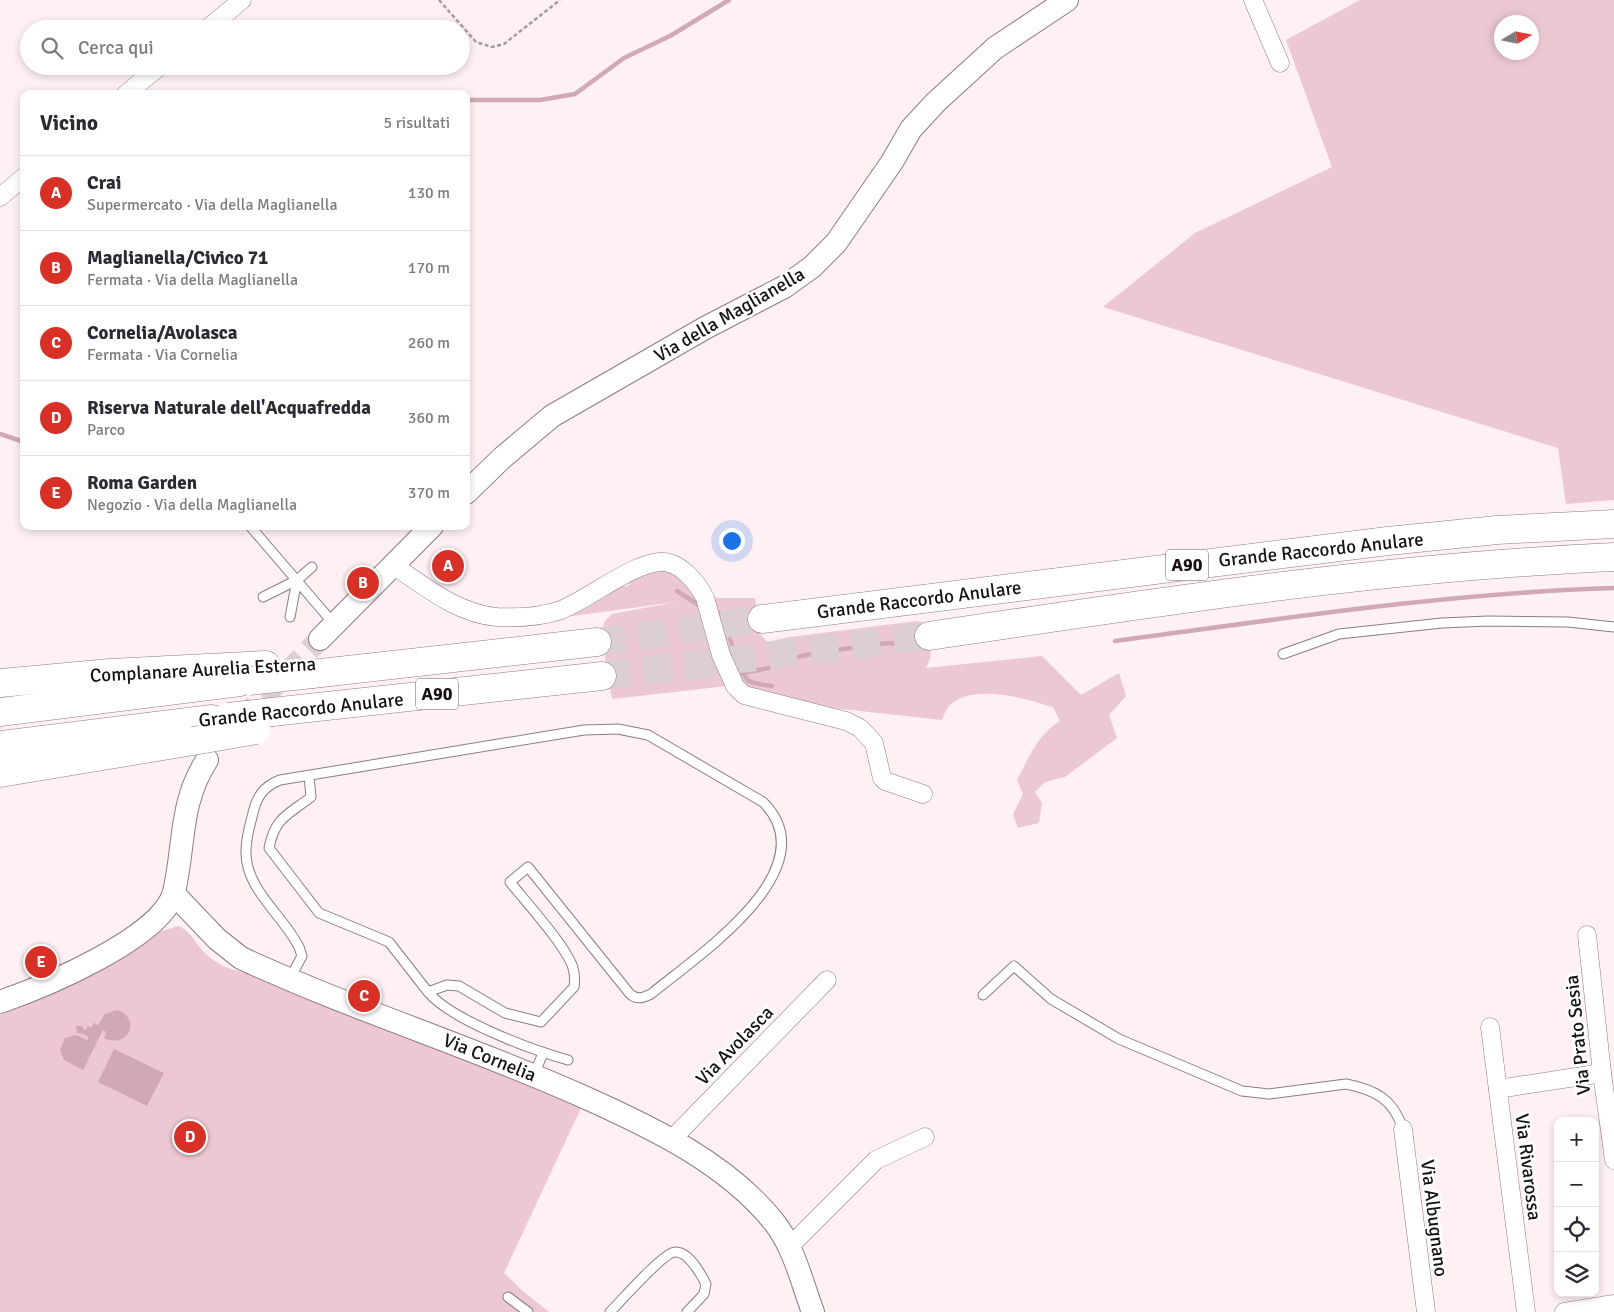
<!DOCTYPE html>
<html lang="it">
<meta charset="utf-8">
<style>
body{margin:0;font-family:Signika,sans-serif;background:#f7f7f7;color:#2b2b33}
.controls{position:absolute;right:15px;bottom:15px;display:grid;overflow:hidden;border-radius:10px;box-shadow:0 2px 8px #0003}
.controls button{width:45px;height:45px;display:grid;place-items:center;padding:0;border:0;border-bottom:1px solid #e1e1e2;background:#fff;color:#2b2b33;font:25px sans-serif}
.compass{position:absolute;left:1494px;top:15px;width:45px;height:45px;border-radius:50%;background:#fff;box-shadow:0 2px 8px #0003;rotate:80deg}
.you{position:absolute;left:731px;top:540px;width:18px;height:18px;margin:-12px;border:4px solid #fff;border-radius:50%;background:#1a73e8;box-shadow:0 0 0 8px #1a73e833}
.badge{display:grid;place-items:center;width:32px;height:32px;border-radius:50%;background:#d93025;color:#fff;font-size:16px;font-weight:700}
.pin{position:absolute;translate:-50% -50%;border:2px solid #fff;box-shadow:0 1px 5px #0006}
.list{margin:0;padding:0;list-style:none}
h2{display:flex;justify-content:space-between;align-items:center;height:65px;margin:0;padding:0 20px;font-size:21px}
h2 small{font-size:16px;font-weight:400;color:#7c7c81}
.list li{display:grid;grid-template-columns:32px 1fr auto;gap:15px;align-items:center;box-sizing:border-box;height:75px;padding:0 20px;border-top:1px solid #e1e1e2}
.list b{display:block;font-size:19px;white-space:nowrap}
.list p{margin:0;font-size:16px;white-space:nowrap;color:#7c7c81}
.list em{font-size:16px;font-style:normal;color:#7c7c81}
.icon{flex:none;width:28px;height:28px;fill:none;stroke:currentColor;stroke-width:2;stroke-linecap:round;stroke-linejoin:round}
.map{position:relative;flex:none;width:1614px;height:1312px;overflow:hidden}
.search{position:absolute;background:#fff;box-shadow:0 2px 8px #0003;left:20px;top:20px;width:450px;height:55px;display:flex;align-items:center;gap:12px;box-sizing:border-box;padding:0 18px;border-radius:28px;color:#7c7c81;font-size:19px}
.panel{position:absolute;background:#fff;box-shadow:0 2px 8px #0003;left:20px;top:90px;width:450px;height:440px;border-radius:10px}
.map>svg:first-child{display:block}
.green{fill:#ecc8d3;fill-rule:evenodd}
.water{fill:#d0a9b5}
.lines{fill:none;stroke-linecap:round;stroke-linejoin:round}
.stream{stroke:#d0a9b5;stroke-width:4.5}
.tertiary-tunnel{stroke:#dccfd2;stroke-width:22;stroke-dasharray:22 11;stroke-linecap:butt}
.motorway-tunnel{stroke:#dccfd2;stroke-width:28;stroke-dasharray:28 14;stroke-linecap:butt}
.service-casing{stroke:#8d7c81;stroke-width:11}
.minor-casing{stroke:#8d7c81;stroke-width:19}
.tertiary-casing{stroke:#8d7c81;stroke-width:24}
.motorway-casing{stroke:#8d7c81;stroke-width:29}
.path{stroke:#a79c9f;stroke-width:2.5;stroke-dasharray:4 2.5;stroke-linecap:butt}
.service{stroke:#fff;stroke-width:9}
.minor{stroke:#fff;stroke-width:18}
.tertiary{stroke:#fff;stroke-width:22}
.motorway{stroke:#fff;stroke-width:28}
.minor-bridge-casing{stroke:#8d7c81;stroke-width:19;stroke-linecap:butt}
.motorway-bridge-casing{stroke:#8d7c81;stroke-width:29;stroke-linecap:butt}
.minor-bridge{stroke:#fff;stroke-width:18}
.motorway-bridge{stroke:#fff;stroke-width:28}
.labels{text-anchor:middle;stroke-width:5;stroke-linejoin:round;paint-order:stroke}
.shield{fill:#fff;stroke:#5d585a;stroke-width:1}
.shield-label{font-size:18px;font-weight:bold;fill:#171113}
.street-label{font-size:19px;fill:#171113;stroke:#fff}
</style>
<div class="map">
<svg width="1614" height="1312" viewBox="0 0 1614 1312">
<rect width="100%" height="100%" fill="#fff0f4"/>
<g class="green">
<path d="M 1360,0 L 1614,0 L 1614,500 L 1566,504 L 1558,448 L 1103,307 L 1195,233 L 1332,167 L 1286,40 ZM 1502,22 L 1532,22 L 1532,52 L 1502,52 Z"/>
<path d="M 665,567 L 694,590 L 727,686 L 613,699 C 609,693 601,635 603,627 C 604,621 608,618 612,614 L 676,602 L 558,618 L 623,585 L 626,587 L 630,584 L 628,581 Z"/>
<path d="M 714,598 L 755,598 L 760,634 L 767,642 L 790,637 L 917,621 L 926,623 C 929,640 935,653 926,668 L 1042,656 L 1081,695 L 1119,673 L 1126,696 L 1109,715 L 1117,738 L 1065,777 L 1045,782 L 1035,792 L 1042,803 L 1039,823 L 1018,828 L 1013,814 L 1023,794 L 1017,780 C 1029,757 1038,734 1060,721 L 1053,707 C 1026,699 972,682 949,706 C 946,709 944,715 942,720 L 824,707 L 751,691 L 734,673 Z"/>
<path d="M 179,926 C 193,934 193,940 203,951 C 220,969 237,971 260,976 L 494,1070 L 581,1108 L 504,1273 L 524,1292 L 549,1312 L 0,1312 L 0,1015 L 85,975 L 158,932 Z"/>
</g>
<g class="water">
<path d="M 117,1010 C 141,1017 130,1050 104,1038 L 106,1032 L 103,1030 L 83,1070 L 64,1060 L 60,1050 L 65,1038 L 76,1035 L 87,1040 L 89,1038 L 84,1034 L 77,1033 L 76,1026 L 82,1026 L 85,1031 L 88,1026 L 91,1028 L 94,1023 L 98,1025 L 105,1014 Z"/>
<polygon points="114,1049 164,1073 147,1106 98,1082"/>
</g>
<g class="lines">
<g class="stream">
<polyline points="466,100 540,100 575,94 624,58 670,36 729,0"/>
<polyline points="0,434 24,442"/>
<polyline points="677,591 702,607"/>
<path d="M 720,613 C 727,626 740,676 749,681 C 755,684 764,685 772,686"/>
<path d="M 1115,641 C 1281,619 1447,593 1614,588"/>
<polyline points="742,673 769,668 801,656 822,652 889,643 913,646"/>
</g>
<polyline class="tertiary-tunnel" points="240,721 320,639"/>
<g class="motorway-tunnel">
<polyline points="597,642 762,619"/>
<polyline points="602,676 929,636"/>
</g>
<defs>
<g id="service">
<polyline points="250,526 334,624"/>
<polyline points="263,597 297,580 312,567"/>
<polyline points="290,617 297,580"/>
<polyline points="1283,654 1339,634 1442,623 1488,621 1568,622 1614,627"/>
<path d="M 290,978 L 302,956 L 299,947 C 283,915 245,889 246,851 C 246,840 249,828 252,817 C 256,798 262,787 280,780 L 584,730 L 618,729 L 648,735 L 763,802 C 830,869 697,956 651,994 C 643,998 637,1000 630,994 L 528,867 L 510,882 C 525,901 567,947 573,968 C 575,975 575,980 574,987 L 541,1022 L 505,1013 L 459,986 L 447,985 L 428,992 L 389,942 L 319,913 L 269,848 C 275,817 288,815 311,797 L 309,776"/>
<path d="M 428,992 C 451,1020 532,1050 568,1060"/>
<path d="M 983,995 L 1014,966 L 1051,999 L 1119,1039 L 1242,1091 L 1269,1094 L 1346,1084 C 1376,1090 1393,1099 1403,1129"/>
<polyline points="534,1075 543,1053"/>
<polyline points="508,1297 528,1312"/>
<path d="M 610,1312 C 620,1302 664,1252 675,1252 C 688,1251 701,1274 706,1284 L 704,1294 L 687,1312"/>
</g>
<g id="minor">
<polyline points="1253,0 1280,63"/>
<polyline points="207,29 242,0"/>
<polyline points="126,94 160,66"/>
<polyline points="0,197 24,177"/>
<path d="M 393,565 C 424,586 458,614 497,617 C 517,618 541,617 561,610 C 590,598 630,565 659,562 C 679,560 697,582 705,598"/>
<polyline points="735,686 744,695 846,721 860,728 874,743 882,778 885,781 923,794"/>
<polyline points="1587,935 1602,1073 1614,1160"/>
<polyline points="1490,1027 1526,1312"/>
<polyline points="1498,1089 1602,1073"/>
<polyline points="1403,1129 1426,1312"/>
<polyline points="671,1140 827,980"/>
<polyline points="788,1248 876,1160 925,1137"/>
<polyline points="1564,1312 1614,1304"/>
</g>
<g id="tertiary">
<polyline points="466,493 502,458 552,416 705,328 784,287 812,267 836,243 892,162 911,129 936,102 995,48 1067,0"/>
<polyline points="320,639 432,526"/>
<path d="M 174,894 L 217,939 L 241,958 C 353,1010 471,1046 584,1097 C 651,1127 727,1163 774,1222 C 794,1247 802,1283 813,1312"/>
<path d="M 0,1002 C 43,987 162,938 174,892 C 185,845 179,803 207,760"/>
</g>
<g id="motorway">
<polyline points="762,619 1388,541 1497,530 1614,524"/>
<path d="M 929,636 C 1156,602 1384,567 1614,557"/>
<polyline points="312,674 597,642"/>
<polyline points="0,683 110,673 266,665"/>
<polyline points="0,712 240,682"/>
<polyline points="272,712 602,676"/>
<polyline points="0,745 212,719"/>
<polyline points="0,773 193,741"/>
</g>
</defs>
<use href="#service" class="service-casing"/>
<use href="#minor" class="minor-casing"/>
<use href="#tertiary" class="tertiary-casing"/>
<use href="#motorway" class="motorway-casing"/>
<polyline class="path" points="439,0 476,42 492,47 504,44 560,0"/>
<use href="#service" class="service"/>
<use href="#minor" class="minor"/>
<use href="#tertiary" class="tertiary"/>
<use href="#motorway" class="motorway"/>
<defs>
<polyline id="minor-bridge" points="705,598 721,655 735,686"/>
<g id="motorway-bridge">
<polyline points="249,681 312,674"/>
<polyline points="228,717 272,712"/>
<polyline points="193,741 256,730"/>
</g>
</defs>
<use href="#minor-bridge" class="minor-bridge-casing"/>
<use href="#motorway-bridge" class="motorway-bridge-casing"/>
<use href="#minor-bridge" class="minor-bridge"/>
<use href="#motorway-bridge" class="motorway-bridge"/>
</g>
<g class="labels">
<g class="shield">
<rect x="1166" y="549.5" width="42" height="31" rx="4"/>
<rect x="416" y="678.5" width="42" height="31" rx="4"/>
</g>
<g class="shield-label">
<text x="1187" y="571">A90</text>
<text x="437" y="700">A90</text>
</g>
<g class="street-label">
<text transform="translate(729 314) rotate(-30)" y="7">Via della Maglianella</text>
<text transform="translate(1321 549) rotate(-6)" y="7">Grande Raccordo Anulare</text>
<text transform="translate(919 599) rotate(-7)" y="7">Grande Raccordo Anulare</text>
<text transform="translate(203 669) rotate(-3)" y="7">Complanare Aurelia Esterna</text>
<text transform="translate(301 709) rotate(-6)" y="7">Grande Raccordo Anulare</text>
<text transform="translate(1577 1035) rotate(-96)" y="7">Via Prato Sesia</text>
<text transform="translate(734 1045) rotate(-46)" y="7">Via Avolasca</text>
<text transform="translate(490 1057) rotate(22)" y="7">Via Cornelia</text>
<text transform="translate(1529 1167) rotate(83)" y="7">Via Rivarossa</text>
<text transform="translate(1435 1218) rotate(83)" y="7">Via Albugnano</text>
</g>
</g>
</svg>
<div class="controls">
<button>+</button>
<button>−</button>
<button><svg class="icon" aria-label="locate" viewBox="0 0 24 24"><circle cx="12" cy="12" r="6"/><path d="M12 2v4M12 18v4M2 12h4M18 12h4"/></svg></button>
<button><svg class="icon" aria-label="layers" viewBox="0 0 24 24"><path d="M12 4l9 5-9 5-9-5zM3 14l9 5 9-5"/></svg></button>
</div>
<svg class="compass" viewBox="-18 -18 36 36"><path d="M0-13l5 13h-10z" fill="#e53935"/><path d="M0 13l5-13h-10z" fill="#7c7c81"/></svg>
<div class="you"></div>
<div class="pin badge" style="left:448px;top:566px">A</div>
<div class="pin badge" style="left:363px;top:583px">B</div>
<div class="pin badge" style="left:364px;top:996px">C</div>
<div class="pin badge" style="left:190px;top:1137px">D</div>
<div class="pin badge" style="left:41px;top:962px">E</div>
<div class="search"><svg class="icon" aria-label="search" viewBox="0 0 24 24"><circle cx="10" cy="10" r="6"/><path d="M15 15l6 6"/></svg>Cerca qui</div>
<section class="panel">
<h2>Vicino<small>5 risultati</small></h2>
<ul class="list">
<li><span class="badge">A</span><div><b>Crai</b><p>Supermercato · Via della Maglianella</p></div><em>130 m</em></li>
<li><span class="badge">B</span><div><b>Maglianella/Civico 71</b><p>Fermata · Via della Maglianella</p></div><em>170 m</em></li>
<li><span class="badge">C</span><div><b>Cornelia/Avolasca</b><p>Fermata · Via Cornelia</p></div><em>260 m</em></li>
<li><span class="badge">D</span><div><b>Riserva Naturale dell'Acquafredda</b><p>Parco</p></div><em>360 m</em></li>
<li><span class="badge">E</span><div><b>Roma Garden</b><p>Negozio · Via della Maglianella</p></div><em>370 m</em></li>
</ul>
</section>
</div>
